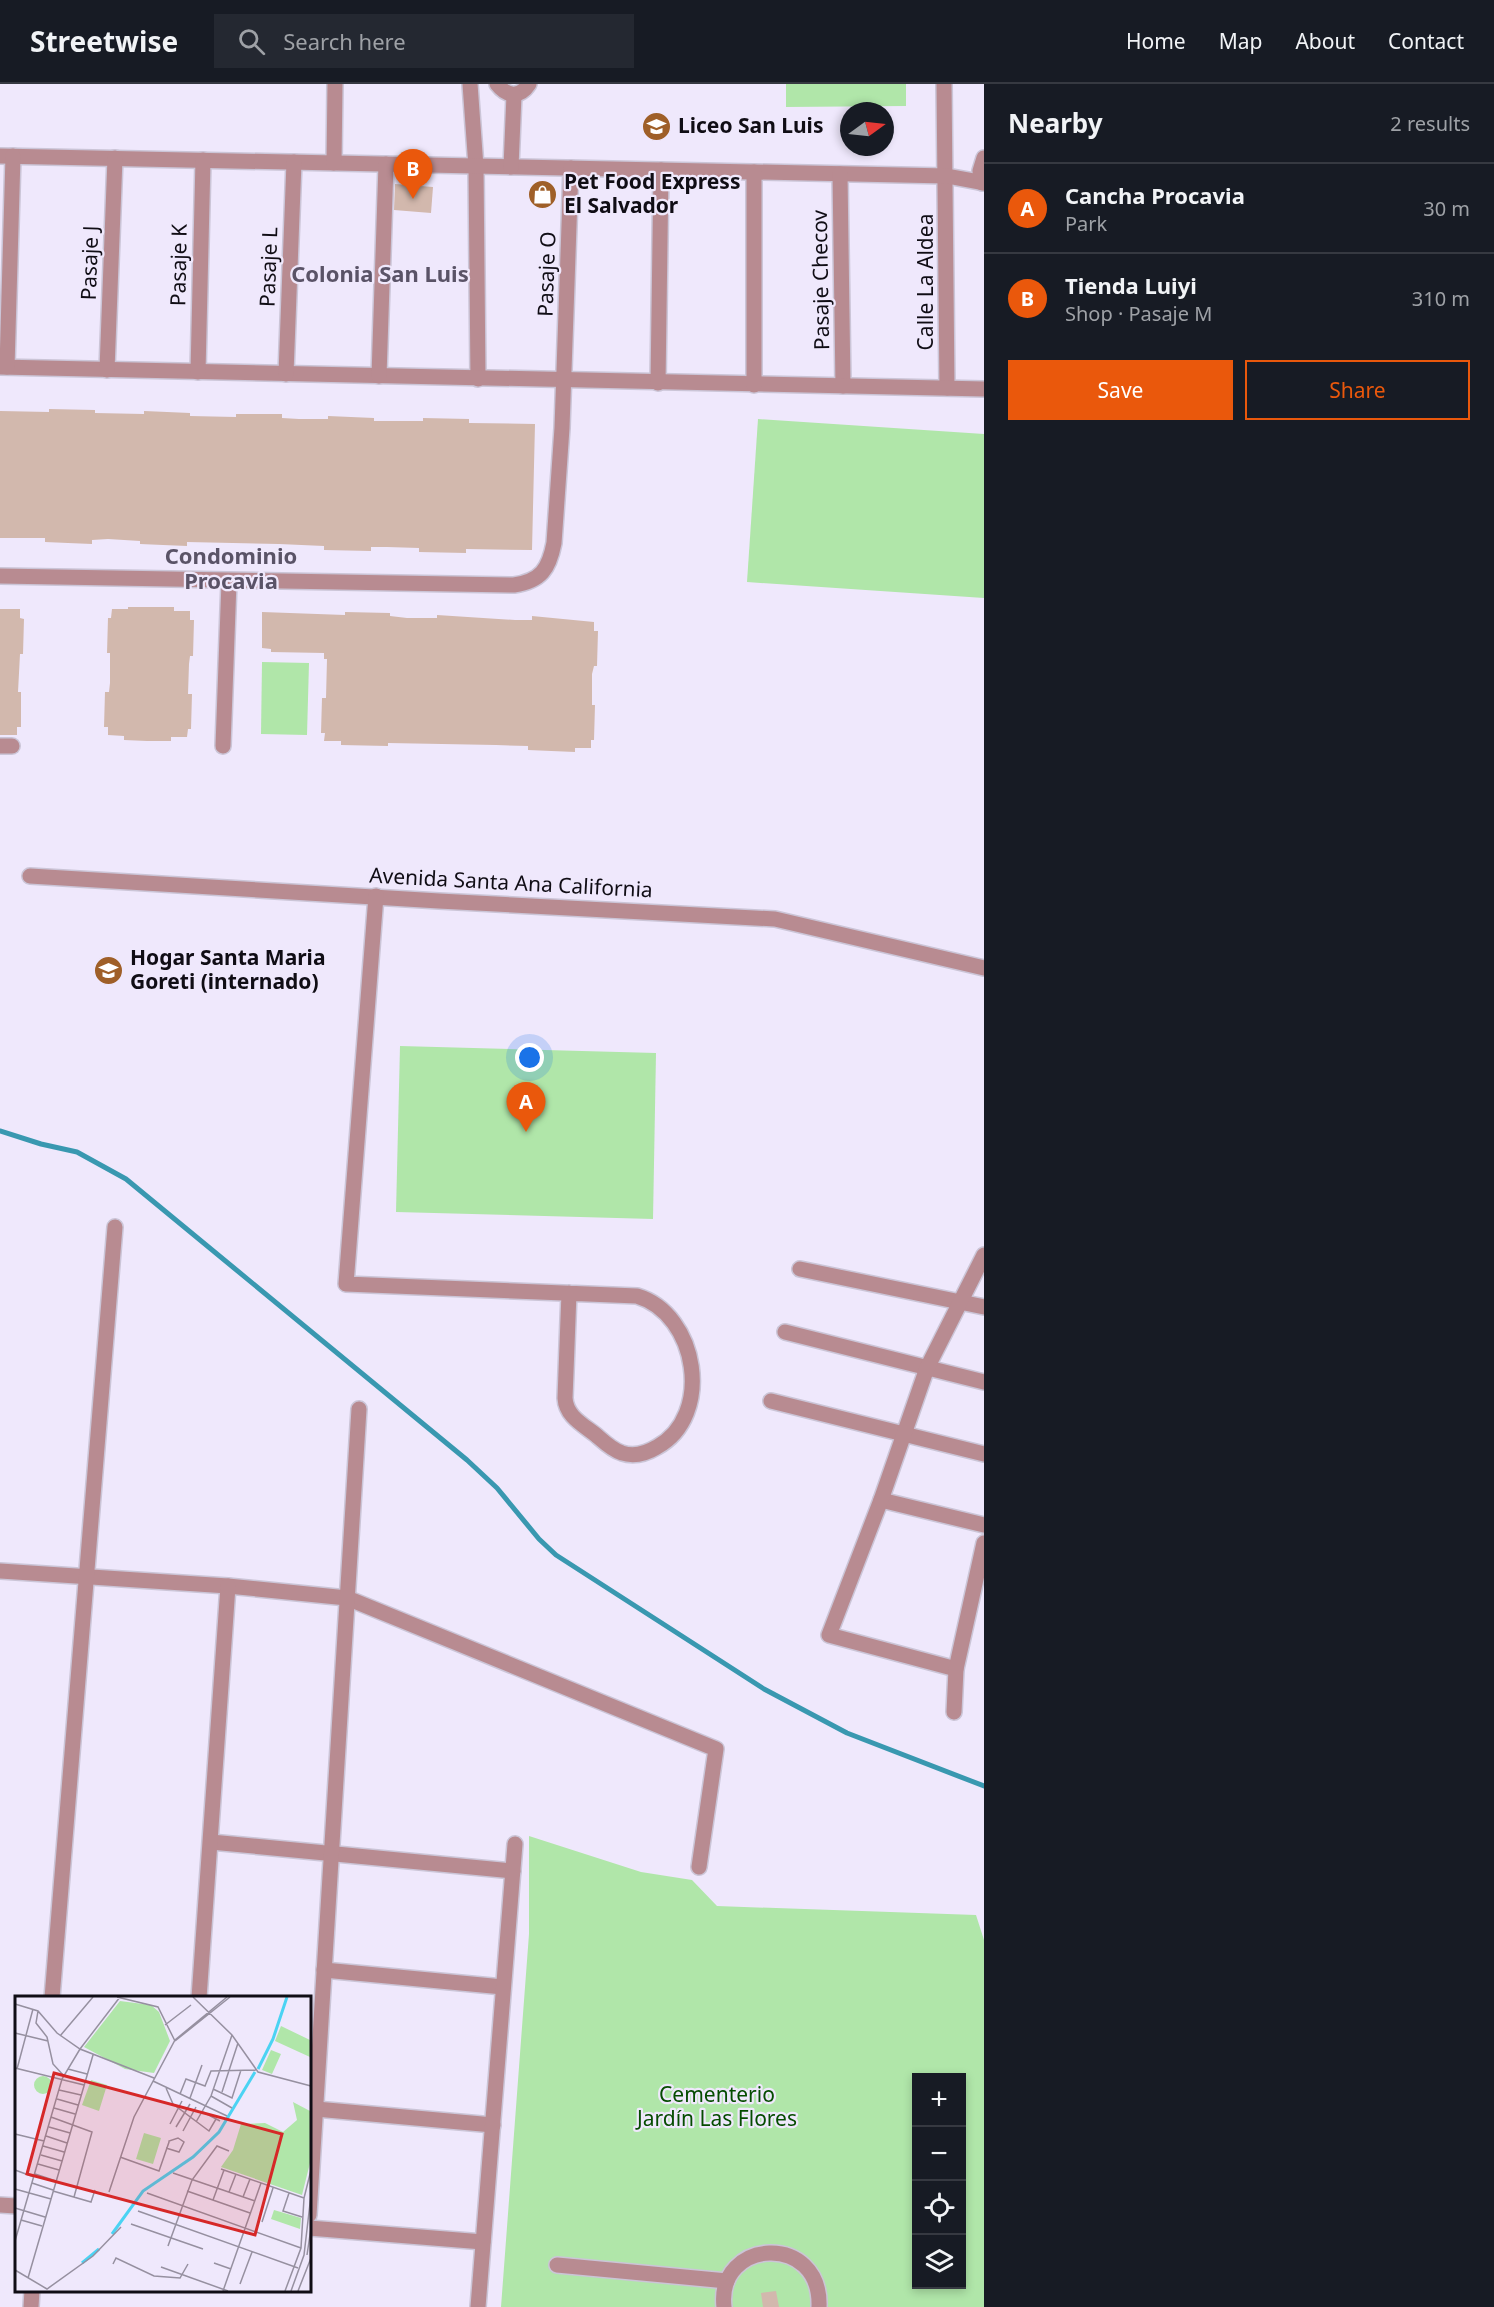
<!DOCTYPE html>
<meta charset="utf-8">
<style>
body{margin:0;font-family:"Noto Sans",sans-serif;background:#242831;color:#f1f3f6}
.controls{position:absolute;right:18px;bottom:18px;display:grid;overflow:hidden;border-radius:0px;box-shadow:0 3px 9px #0003}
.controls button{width:54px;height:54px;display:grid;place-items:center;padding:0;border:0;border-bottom:2px solid #363941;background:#171b24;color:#f1f3f6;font:30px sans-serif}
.compass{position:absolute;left:840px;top:18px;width:54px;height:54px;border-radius:50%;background:#171b24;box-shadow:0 3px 9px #0003;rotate:75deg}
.you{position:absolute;left:530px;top:974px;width:21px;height:21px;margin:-15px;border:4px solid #fff;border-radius:50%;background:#1a73e8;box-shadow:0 0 0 9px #1a73e833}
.badge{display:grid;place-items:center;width:39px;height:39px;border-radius:50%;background:#ea580c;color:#fff;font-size:20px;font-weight:700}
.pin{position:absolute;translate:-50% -50px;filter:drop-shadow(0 2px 3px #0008)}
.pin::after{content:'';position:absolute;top:32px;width:21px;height:18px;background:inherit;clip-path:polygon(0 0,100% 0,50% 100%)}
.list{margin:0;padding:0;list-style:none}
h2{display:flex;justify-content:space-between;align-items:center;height:78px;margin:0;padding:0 24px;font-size:26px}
h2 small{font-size:20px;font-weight:400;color:#9ea1a6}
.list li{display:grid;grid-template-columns:39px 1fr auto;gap:18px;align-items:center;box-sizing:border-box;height:90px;padding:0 24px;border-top:2px solid #363941}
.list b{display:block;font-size:22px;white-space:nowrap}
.list p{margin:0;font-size:20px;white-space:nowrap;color:#9ea1a6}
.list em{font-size:20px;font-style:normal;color:#9ea1a6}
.actions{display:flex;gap:12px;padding:18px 24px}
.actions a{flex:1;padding:14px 0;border:2px solid #ea580c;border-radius:0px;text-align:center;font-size:21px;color:#ea580c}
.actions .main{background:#ea580c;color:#fff}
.icon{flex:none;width:33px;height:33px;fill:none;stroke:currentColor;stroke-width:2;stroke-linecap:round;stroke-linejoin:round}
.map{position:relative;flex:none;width:984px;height:2223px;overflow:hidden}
header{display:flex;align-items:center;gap:36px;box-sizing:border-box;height:84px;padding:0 30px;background:#171b24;border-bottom:2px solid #363941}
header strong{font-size:28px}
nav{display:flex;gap:33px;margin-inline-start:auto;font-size:21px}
.search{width:420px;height:54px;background:#242831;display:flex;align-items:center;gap:15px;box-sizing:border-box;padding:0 21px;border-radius:0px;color:#9ea1a6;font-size:22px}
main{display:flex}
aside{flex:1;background:#171b24}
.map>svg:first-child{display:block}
.green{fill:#b0e6a9;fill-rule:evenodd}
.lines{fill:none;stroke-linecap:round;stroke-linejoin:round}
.stream{stroke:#3998b0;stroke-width:5}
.building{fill:#d2b8ad}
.minor-casing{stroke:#cbc5d7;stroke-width:18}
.minor{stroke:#b88b91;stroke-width:15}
.labels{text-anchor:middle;stroke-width:4.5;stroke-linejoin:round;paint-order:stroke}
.poi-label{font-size:21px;font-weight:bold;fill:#100d15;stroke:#efe8fc;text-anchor:start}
.street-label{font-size:21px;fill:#100d15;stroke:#efe8fc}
.park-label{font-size:21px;fill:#054c00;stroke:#efe8fc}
.neighbourhood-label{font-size:22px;font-weight:bold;fill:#5a5367;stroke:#efe8fc}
.inset-river{fill:none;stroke:#4bd3f3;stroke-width:3}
.inset-road{fill:none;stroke:#9690a0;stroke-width:1.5}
.view{fill:#d62828;fill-opacity:0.15;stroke:#d62828;stroke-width:3}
.inset-edge{fill:none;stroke:#100d15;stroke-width:3}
</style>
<header>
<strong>Streetwise</strong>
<div class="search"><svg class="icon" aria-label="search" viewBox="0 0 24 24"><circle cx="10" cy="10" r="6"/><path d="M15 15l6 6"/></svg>Search here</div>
<nav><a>Home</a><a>Map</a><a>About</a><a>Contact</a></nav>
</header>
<main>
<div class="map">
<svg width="984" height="2223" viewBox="0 0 984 2223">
<rect width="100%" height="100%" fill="#efe8fc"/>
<g class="green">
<polygon points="786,0 906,0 906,22 786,23"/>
<polygon points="758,335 984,350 984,514 747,498"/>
<polygon points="262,578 309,579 307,651 261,650"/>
<polygon points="400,962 656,969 653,1135 396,1128"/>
<path d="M 529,1752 L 641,1788 L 692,1796 L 717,1822 L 976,1831 L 984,1856 L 984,2223 L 501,2223 L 529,1850 ZM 916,1994 L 962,1994 L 962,2200 L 916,2200 Z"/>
</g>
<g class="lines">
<polyline class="stream" points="0,1047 41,1060 77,1068 126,1095 467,1376 497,1404 539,1455 556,1471 764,1605 847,1649 984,1702"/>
</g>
<g class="building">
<polygon points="395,100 433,103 431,129 394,126"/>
<polygon points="49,325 95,326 95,329 144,330 144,327 190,329 190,332 236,333 236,330 282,330 282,334 299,335 328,335 328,332 374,334 374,337 423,337 423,334 469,335 469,339 535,340 532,466 466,465 466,469 419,468 419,464 387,463 371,463 371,467 324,466 324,462 279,460 187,458 187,462 163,461 140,460 140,457 108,455 92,456 92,460 68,459 45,458 45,454 0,454 0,327 49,328"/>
<polygon points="128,523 174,523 174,527 190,527 190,536 194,536 193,572 190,572 189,580 188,610 192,610 191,645 188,645 187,653 171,653 171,657 147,657 124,656 124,652 108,651 108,643 104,643 105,608 109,608 110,599 110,569 107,569 108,534 111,534 112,525 128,525"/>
<polygon points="0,525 20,525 20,534 24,535 23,570 20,570 18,608 21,608 21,643 17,643 17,651 0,651"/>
<polygon points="262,528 345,531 345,528 390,529 390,532 407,534 437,534 437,531 515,536 532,536 532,532 594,538 594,547 598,547 597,582 594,582 592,590 592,621 595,621 594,656 591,656 591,664 575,664 575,668 528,666 528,662 496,661 388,659 388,662 341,661 341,657 324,657 325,649 321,649 322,614 326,614 327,575 324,575 324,569 271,568 271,565 262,564"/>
<polygon points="776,2207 779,2223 763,2223 761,2209"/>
</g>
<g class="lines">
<defs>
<g id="minor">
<polyline points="470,0 476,83 478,295"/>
<path d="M 497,0 C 507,13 520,14 529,0"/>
<polyline points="944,0 947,304"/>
<polyline points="0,72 947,92 984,99"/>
<polyline points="334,79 335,0"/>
<polyline points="511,83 514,11"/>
<polyline points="840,90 843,302"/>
<polyline points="982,99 980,87 984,74"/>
<polyline points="0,283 984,305"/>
<polyline points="7,283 13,72"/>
<polyline points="107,286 115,74"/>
<polyline points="198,288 203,76"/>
<polyline points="286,290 294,78"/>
<polyline points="379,292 386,80"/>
<polyline points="658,299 661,86"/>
<polyline points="754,301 754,88"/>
<path d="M 0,492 L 514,501 C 541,497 549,485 554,459 L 562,344 L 571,84"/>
<polyline points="0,662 12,662"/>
<polyline points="223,662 229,498"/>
<polyline points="30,792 439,817 775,835 984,884"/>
<path d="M 376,812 L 346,1200 L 637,1212 C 698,1230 714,1332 657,1363 C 647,1369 634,1373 622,1369 C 612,1366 603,1357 596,1351 C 582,1340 566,1332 565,1314 L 569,1209"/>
<polyline points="800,1185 984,1223"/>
<polyline points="785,1248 984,1298"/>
<polyline points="771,1317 984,1370"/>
<polyline points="881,1416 984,1441"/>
<polyline points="0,1487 228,1502 347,1514 716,1665 699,1783"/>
<polyline points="956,1585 829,1551 881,1416 927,1284 984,1171"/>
<polyline points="954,1628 956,1585 984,1459"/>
<polyline points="211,1758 513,1787"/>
<polyline points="324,1886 503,1903"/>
<polyline points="52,1914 115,1143"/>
<polyline points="199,1914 228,1502"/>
<polyline points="316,2025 493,2041"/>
<polyline points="0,2121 16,2122"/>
<polyline points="309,2131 359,1325"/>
<polyline points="309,2144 483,2158"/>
<polyline points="557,2181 727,2197"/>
<polyline points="31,2223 32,2206"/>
<polyline points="478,2223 515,1760"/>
<path d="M 724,2223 C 716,2154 822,2148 819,2223"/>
</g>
</defs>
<use href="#minor" class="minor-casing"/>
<use href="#minor" class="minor"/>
</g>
<defs>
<symbol id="school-disc" viewBox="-11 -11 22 22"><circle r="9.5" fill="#9f5f28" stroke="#efe8fc"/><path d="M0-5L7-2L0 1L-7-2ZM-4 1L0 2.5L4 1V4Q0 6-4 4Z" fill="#fff"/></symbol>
<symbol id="shop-disc" viewBox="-11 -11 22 22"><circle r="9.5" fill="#9f5f28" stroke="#efe8fc"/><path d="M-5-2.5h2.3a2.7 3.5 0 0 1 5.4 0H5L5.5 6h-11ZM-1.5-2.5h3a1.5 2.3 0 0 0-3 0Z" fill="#fff"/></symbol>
</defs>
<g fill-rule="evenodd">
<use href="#school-disc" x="640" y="26" width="33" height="33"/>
<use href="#shop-disc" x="526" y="94" width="33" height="33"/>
<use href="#school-disc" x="92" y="870" width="33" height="33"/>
</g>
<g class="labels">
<g class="poi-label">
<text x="678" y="49">Liceo San Luis</text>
<text x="564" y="105">Pet Food Express<tspan x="564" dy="24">El Salvador</tspan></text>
<text x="130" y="881">Hogar Santa Maria<tspan x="130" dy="24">Goreti (internado)</tspan></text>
</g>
<g class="street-label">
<text transform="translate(90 179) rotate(-88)" y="7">Pasaje J</text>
<text transform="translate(179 181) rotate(-89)" y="7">Pasaje K</text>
<text transform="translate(269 183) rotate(-88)" y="7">Pasaje L</text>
<text transform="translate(547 190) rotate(-88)" y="7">Pasaje O</text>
<text transform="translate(821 196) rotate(-91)" y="7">Pasaje Checov</text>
<text transform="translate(926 198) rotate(-90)" y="7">Calle La Aldea</text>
<text transform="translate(511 799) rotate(3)" y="7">Avenida Santa Ana California</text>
</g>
<g class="park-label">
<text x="717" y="2018">Cementerio<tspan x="717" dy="24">Jardín Las Flores</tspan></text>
</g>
<g class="neighbourhood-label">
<text x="380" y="198">Colonia San Luis</text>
<text x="231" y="480">Condominio<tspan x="231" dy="25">Procavia</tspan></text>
</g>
</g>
<g transform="translate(15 1912)">
<rect width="296" height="296" fill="#efe8fc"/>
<path d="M 105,5 L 136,9 L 144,16 L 155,45 L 139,77 L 110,73 L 69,51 ZM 266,30 L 295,44 L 295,61 L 260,45 ZM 256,54 L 266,58 L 257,78 L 247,74 ZM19 89a9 9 0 1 1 18 0a9 9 0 1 1-18 0ZM 76,84 L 92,89 L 84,115 L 67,109 ZM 278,106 L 295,115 L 295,167 L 287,199 L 206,171 L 218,154 L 226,128 L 250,127 L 268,136 L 282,124 ZM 129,137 L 146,142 L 138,168 L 121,163 ZM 259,214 L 286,222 L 285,233 L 256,223 Z" fill="#b0e6a9"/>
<path class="inset-river" d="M 243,73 L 258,43 L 272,1M 97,238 L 128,195 L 178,161 L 204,136 L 240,76M 67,267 L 84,253"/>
<path class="inset-road" d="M 102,1 L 143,11 L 160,45M 178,1 L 217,39 L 243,76 L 296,90M 0,8 L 23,15 L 42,37 L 65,53 L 139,82M 23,15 L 21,27 L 32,41 L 38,68 L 49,80M 150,29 L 176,9M 0,37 L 33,45M 45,40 L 78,1M 160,45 L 215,1M 0,72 L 69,89M 2,73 L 18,13M 53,73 L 72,78M 138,85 L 212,120M 151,92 L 158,108 L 194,135 L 201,123M 198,93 L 217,102 L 226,74M 44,94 L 66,99M 207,96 L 223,47M 165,98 L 171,83 L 190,90 L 196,75 L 241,74M 196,100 L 217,112M 175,102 L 187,69M 42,103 L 63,109M 39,112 L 60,118M 188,116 L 205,125M 36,121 L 77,136 L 59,201M 181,126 L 196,100 L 217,39M 155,128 L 167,105M 34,131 L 55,137M 161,131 L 175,108M 168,135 L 181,111M 0,138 L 29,145M 31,140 L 52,147M 28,150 L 49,156M 26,159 L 47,165M 105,161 L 144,175 L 154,146 L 154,145 L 163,142 L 169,146 L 164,156 L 151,152M 23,168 L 44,174M 206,173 L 289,202M 0,174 L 19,181M 158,177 L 240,205M 20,178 L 41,185M 17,187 L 38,194M 0,193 L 36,203M 38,195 L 76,206 L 80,194M 172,195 L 235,217M 94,196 L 119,121 L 160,44 L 212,1M 214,196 L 221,178M 132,197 L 286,252M 274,197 L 268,215 L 287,221M 228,201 L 235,183M 198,204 L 209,174M 0,212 L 30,221M 123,215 L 283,272M 6,224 L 27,230M 247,226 L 258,192M 116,228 L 188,253M 0,245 L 47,83 L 65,53 L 105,1M 153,250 L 177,184 L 202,150 L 214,155M 292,259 L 296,232M 199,267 L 216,273M 98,268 L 101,262 L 139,280 L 165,282 L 173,268M 146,271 L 213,295M 0,274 L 32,293 L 78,260 L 106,231M 13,282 L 78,59M 225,288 L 237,256M 208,295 L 246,187M 270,295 L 286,252 L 289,202 L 296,174M 276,295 L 289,259 L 296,199M 283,295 L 296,262"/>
<path class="view" d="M 39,77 L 267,138 L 240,239 L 12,178 Z"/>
<rect width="296" height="296" class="inset-edge"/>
</g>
</svg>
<div class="controls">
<button>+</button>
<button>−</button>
<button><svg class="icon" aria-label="locate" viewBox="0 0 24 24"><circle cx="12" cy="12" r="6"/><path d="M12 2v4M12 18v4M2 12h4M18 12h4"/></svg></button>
<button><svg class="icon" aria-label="layers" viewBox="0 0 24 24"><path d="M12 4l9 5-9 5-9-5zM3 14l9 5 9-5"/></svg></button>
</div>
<svg class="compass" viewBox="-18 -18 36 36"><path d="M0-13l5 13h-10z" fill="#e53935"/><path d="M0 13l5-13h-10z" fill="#9ea1a6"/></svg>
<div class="you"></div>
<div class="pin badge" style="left:526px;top:1048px">A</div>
<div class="pin badge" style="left:413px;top:115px">B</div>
</div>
<aside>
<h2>Nearby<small>2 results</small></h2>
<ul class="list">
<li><span class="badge">A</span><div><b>Cancha Procavia</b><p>Park</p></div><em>30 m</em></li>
<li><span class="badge">B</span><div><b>Tienda Luiyi</b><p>Shop · Pasaje M</p></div><em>310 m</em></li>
</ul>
<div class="actions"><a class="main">Save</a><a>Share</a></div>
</aside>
</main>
